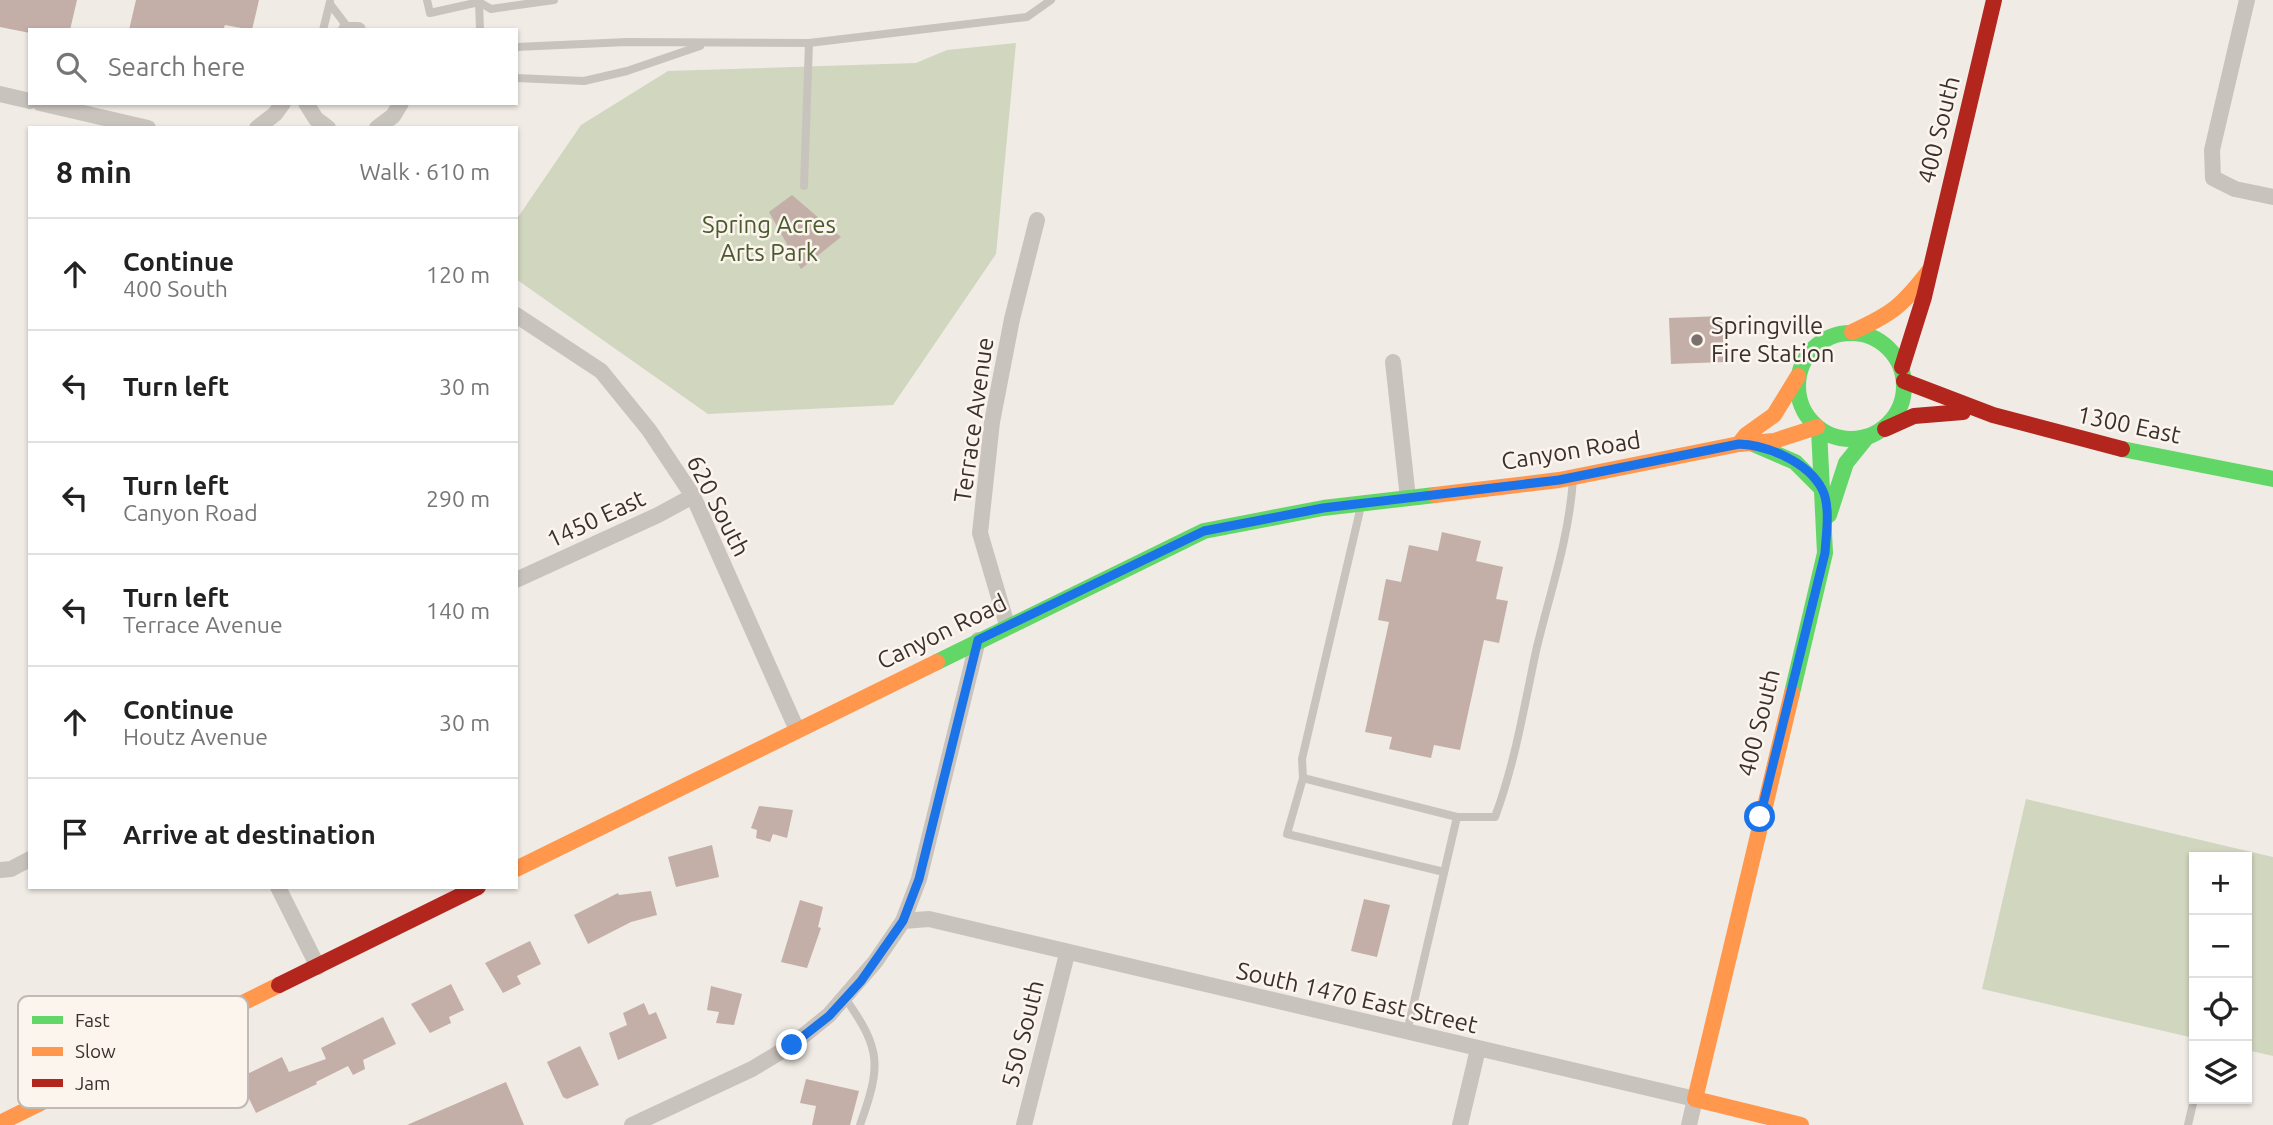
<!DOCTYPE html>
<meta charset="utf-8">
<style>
body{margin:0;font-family:Ubuntu,sans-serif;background:#f6f6f6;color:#222}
.controls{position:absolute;right:21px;bottom:21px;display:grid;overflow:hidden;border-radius:0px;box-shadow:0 2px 5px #0004}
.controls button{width:63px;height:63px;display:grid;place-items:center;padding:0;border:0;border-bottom:2px solid #e0e0e0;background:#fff;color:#222;font:35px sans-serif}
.stop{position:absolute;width:21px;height:21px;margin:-16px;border:5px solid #1a73e8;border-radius:50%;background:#fff}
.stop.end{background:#1a73e8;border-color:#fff;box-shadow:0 2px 7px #0008}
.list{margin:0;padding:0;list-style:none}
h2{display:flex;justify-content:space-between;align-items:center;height:91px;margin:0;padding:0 28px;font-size:30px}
h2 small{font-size:23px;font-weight:400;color:#767676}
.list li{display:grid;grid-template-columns:46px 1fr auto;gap:21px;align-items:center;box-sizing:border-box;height:112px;padding:0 28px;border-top:2px solid #e0e0e0}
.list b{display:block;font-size:26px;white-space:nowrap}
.list p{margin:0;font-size:23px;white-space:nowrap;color:#767676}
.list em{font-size:23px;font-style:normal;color:#767676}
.icon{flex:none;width:38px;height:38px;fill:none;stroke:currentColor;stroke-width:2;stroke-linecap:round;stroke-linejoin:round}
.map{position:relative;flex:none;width:2273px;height:1125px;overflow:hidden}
.search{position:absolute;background:#fff;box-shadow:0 2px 5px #0004;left:28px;top:28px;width:490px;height:77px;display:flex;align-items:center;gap:18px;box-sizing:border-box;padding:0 24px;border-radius:0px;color:#767676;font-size:26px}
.panel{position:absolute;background:#fff;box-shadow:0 2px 5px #0004;left:28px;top:126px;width:490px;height:763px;border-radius:0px}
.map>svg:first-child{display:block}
.green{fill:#d1d6bf}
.building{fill:#c3afa7}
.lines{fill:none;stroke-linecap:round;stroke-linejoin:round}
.lane{stroke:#c9c3be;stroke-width:8}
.street{stroke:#c9c3be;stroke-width:16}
.fast{stroke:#63d668;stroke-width:16}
.slow{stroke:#ff974d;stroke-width:16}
.jam{stroke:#b3261e;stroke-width:16}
.route{stroke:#1a73e8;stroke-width:9}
.poi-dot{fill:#7a716c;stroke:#fbf5ee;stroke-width:2.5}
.labels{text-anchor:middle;stroke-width:5;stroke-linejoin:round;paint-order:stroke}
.street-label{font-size:24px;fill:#3b302b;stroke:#fbf5ee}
.park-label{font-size:24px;fill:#4a5a2e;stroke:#fbf5ee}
.poi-label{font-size:24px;fill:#3b302b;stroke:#fbf5ee;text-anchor:start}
.key{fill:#fbf5ee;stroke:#c1bab4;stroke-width:2}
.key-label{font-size:19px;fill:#3b302b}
</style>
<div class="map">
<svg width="2273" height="1125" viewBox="0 0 2273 1125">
<rect width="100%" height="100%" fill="#f0ebe5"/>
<g class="green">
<polygon points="1016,43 996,254 893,405 708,414 516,279 516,220 581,125 668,71 916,63 947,50"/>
<polygon points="2026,799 2273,857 2273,1056 2247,1050 2247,857 2194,857 2194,1038 1982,989"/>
</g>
<g class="building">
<polygon points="0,0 77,0 70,30 30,30 30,33 0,27"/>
<polygon points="136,0 259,0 252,30 225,25 223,30 129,30"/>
<polygon points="792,195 841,237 801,269 769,212"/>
<polygon points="1722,316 1724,362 1671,364 1669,318"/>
<polygon points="1442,532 1481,541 1476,561 1503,567 1496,599 1508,601 1499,643 1484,640 1460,750 1434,745 1431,758 1389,749 1392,737 1365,732 1389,622 1378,620 1386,579 1401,582 1409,545 1438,551"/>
<polygon points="759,806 793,810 787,838 773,834 770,842 756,838 757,830 751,828"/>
<polygon points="712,845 719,877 676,887 668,857"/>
<polygon points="651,891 657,915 631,922 588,944 574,915 618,893 619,895"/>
<polygon points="1364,899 1390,905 1377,957 1351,951"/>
<polygon points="800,900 823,907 818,927 821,928 807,968 781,962"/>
<polygon points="530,941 541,964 517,976 521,984 503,993 485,963"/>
<polygon points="451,984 464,1010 449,1017 451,1023 430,1033 411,1004"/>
<polygon points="711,986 742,994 734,1025 716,1023 719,1012 707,1010"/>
<polygon points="644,1003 649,1015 656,1012 667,1038 618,1060 609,1033 627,1025 623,1013"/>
<polygon points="383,1017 396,1044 363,1060 365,1069 353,1075 348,1066 316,1082 317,1084 256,1113 239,1078 282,1057 289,1072 326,1059 321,1048"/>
<polygon points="580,1046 599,1085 567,1099 563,1097 547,1062"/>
<polygon points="806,1079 859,1091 850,1125 812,1125 816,1106 800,1103"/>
<polygon points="506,1082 524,1125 407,1125"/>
</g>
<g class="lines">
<g class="lane">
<polyline points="427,0 430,13 479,2 491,9 554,0"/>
<polyline points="479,2 480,30"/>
<polyline points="330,4 349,29"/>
<polyline points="323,30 330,2"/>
<polyline points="516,47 627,42 809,43 1027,17 1051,0"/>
<polyline points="516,78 584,81 627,71 700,46"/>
<polyline points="804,186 809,43"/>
<polyline points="1361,506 1302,759 1303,778 1457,817 1407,1032"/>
<polyline points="1303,778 1287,834 1444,872"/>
<path d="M 1457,817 L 1495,817 C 1515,763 1524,707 1536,651 C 1550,592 1569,539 1573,479"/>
<path d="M 845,998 C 882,1050 881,1066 860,1125"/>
<polyline points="2188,1125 2194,1099"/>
</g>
<g class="street">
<polyline points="2247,0 2212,150 2213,178 2235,189 2273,197"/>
<polyline points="346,30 358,30"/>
<polyline points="0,94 30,101"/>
<polyline points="40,103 148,128"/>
<polyline points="306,103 316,119 328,128"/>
<polyline points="257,128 275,114 283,103"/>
<polyline points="377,128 393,116 401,103"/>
<polyline points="516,315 601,371 649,430 693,496 797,730"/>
<polyline points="1393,362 1408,498"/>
<polyline points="516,580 658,515 693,496"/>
<polyline points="1007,625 980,533 992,422 1012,319 1037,220"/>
<polyline points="0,870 11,869 30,859"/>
<polyline points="278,887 318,967"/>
<polyline points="903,921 929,919 1695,1099 1689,1125"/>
<polyline points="632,1125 752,1069 792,1045 829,1015 875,962 903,921 919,879 978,640"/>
<polyline points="1024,1125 1067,954"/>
<polyline points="1460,1125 1478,1049"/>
</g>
<g class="fast">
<circle cx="1851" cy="386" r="53"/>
<polyline points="1753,444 1795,462 1822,489"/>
<polyline points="2122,449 2273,479"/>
<polyline points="1829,515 1846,463 1867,437"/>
<polyline points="937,662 1204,531 1323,508 1435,495"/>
<polyline points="1792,693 1825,553 1819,429"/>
</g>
<g class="slow">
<path d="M 1852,332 C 1892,314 1902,306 1929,271"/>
<polyline points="1739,444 1746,435 1774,415 1798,376"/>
<polyline points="1435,495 1559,480 1739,444 1774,441 1817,427"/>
<polyline points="1792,693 1695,1099 1801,1125"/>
<polyline points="516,869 937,662"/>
<polyline points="0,1123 279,985"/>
</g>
<g class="jam">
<polyline points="1902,367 1924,297 1994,0"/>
<polyline points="1904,381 1993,415 2122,449"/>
<polyline points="1885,429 1914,416 1963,412"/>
<polyline points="279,985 478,887"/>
</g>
</g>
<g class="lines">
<path class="route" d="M 792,1045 L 829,1016 L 861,981 L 903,921 L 919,879 L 978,640 L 1204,531 L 1323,508 L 1559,480 L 1739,444 C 1767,445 1808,462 1822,489 C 1831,506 1826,535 1825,553 L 1760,817"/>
</g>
<circle class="poi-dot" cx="1697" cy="340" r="7"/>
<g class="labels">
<g class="street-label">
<text transform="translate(1939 130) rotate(-76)" y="8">400 South</text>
<text transform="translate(974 420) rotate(-82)" y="8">Terrace Avenue</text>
<text transform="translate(2129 425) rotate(12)" y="8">1300 East</text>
<text transform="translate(1571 451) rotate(-9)" y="8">Canyon Road</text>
<text transform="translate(718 506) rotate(63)" y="8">620 South</text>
<text transform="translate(596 519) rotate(-25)" y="8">1450 East</text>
<text transform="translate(942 632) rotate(-26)" y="8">Canyon Road</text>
<text transform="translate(1759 723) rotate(-76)" y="8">400 South</text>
<text transform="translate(1357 998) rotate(13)" y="8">South 1470 East Street</text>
<text transform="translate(1023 1034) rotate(-76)" y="8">550 South</text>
</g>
<g class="park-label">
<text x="769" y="233">Spring Acres<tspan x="769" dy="28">Arts Park</tspan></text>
</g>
<g class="poi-label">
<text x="1711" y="334">Springville<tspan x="1711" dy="28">Fire Station</tspan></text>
</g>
</g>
<rect x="18" y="996" width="230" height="112" rx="10" class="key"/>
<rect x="32" y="1016" width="31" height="8" fill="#63d668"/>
<rect x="32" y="1047" width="31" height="9" fill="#ff974d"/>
<rect x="32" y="1079" width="31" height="8" fill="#b3261e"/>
<g class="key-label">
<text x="75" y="1027">Fast</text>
<text x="75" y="1058">Slow</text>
<text x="75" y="1090">Jam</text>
</g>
</svg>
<div class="controls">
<button>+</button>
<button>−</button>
<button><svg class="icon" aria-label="locate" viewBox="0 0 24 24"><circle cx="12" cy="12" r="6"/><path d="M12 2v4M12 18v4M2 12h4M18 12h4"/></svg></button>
<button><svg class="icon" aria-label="layers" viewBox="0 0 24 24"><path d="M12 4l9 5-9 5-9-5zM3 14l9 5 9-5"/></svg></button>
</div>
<div class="stop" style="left:1760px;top:817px"></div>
<div class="stop end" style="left:792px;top:1045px"></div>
<div class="search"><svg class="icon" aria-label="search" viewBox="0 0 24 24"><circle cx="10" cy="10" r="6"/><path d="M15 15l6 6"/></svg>Search here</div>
<section class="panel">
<h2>8 min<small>Walk · 610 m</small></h2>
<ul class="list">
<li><svg class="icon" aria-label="ahead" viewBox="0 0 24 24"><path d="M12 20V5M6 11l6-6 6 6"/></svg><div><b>Continue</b><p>400 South</p></div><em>120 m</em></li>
<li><svg class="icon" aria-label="left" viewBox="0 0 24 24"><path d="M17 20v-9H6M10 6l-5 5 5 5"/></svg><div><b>Turn left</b></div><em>30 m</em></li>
<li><svg class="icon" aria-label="left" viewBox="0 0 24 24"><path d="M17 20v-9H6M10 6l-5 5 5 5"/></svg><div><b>Turn left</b><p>Canyon Road</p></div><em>290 m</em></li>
<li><svg class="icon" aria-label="left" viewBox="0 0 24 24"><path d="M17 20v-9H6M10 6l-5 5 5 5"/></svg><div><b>Turn left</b><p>Terrace Avenue</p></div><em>140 m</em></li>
<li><svg class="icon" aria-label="ahead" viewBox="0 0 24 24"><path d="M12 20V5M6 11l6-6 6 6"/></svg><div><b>Continue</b><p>Houtz Avenue</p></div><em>30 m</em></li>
<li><svg class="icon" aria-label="arrive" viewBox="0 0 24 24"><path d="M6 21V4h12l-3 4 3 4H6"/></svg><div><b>Arrive at destination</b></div></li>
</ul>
</section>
</div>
